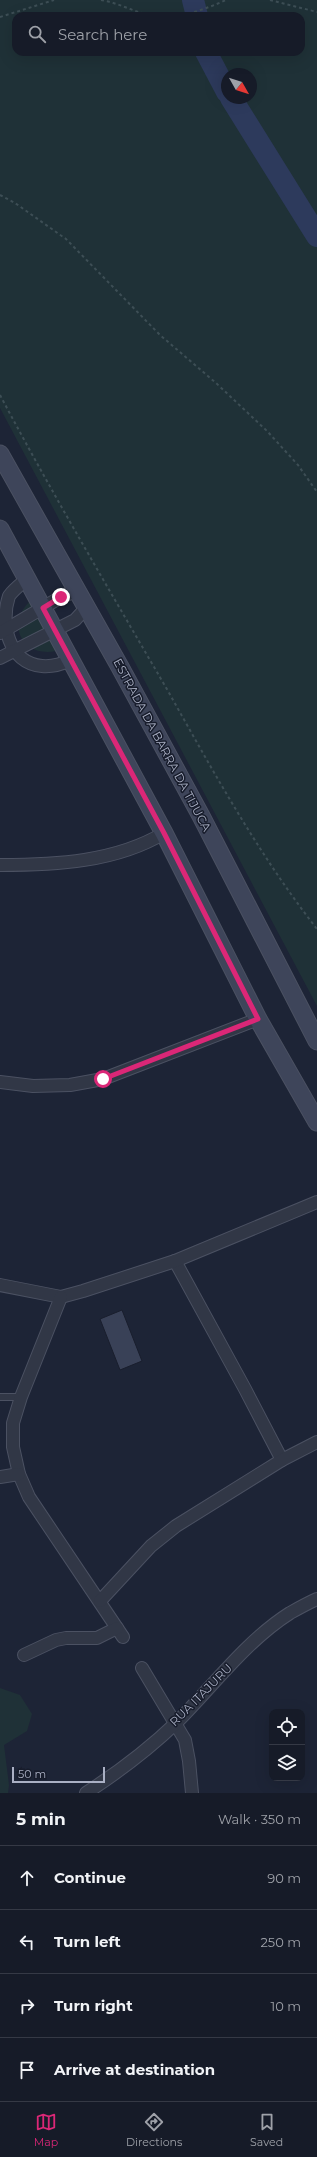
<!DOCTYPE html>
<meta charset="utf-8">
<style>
body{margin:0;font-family:Montserrat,sans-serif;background:#232834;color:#f1f3f6}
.controls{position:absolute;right:12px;bottom:12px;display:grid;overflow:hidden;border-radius:8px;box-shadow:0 4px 16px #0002}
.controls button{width:36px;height:36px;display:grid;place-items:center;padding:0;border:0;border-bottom:1px solid #353945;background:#161b28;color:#f1f3f6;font:20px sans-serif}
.compass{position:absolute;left:221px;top:68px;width:36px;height:36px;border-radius:50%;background:#161b28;box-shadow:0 4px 16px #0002;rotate:129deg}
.scale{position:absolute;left:12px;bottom:10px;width:93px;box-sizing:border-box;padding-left:4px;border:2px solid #aab0c4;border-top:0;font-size:11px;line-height:14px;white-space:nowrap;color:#aab0c4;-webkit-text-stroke:3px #171c2b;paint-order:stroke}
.stop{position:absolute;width:12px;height:12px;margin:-9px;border:3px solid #db2777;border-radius:50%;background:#fff}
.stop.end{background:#db2777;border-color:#fff;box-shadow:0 1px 4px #0008}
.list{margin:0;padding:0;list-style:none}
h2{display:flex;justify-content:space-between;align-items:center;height:52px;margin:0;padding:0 16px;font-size:17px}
h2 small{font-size:13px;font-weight:400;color:#9ea1a8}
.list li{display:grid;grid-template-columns:26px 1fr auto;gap:12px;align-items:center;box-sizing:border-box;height:64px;padding:0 16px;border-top:1px solid #353945}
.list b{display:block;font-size:15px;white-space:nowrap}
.list em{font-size:13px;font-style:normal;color:#9ea1a8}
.icon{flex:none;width:22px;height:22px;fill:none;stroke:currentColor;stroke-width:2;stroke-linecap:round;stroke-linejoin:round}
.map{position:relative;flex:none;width:317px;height:1793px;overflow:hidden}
.search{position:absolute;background:#161b28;box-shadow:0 4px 16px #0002;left:12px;right:12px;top:12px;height:44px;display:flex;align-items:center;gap:10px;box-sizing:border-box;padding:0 14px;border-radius:12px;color:#9ea1a8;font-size:15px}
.sheet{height:308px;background:#161b28}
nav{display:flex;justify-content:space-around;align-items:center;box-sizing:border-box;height:56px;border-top:1px solid #353945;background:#161b28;font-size:11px;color:#9ea1a8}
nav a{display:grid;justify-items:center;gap:2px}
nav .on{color:#db2777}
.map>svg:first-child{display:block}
.green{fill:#1f3137;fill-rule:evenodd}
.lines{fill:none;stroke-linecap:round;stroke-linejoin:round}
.river{stroke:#2d3a5c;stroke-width:22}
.building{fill:#394157;stroke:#191e2d}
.lane-casing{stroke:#4b5162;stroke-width:8}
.street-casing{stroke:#4b5162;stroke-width:14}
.secondary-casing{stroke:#4b5162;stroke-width:19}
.path{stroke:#3d4e55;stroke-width:2;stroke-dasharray:3 3;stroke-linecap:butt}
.lane{stroke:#313746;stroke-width:6}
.street{stroke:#313746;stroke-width:12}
.secondary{stroke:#3e455a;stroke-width:17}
.route{stroke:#db2777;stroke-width:5}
.labels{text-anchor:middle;stroke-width:3;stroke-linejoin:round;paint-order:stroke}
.street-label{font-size:12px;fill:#aab0c4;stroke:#171c2b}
</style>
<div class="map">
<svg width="317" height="1793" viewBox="0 0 317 1793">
<rect width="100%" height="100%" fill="#1d2436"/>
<g class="green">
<path d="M 0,0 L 317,0 L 317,1006 L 0,408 ZM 16,16 L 301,16 L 301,52 L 16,52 ZM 227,74 L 251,74 L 251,98 L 227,98 Z"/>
<path d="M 30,601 L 56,651 C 23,658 5,625 30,601 Z"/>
<polygon points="0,1688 20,1695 32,1714 27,1731 4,1745 9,1785 8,1793 0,1793"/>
</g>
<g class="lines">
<g class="river">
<polyline points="193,0 197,16"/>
<polyline points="206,52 227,92"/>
<polyline points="231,98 317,236"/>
</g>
</g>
<polygon class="building" points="122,1310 142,1361 120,1370 100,1319"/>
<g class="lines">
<defs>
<polyline id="lane" points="0,1397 21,1397"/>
<g id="street">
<path d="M 27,579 C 21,584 14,589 9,596 C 0,623 8,663 42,666 C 52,667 62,664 71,660"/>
<polyline points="0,633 61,597 71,593 78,593"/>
<polyline points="0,658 75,620 86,608"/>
<path d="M 0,865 C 55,865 116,862 164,833"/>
<polyline points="0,1082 33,1086 70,1085 103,1079 258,1019"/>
<polyline points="175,1261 245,1389 282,1460"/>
<polyline points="0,1285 61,1297 83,1291 175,1261 317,1202"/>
<polyline points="61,1297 21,1397 13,1423 13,1447 19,1474 29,1497 123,1637"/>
<polyline points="0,1477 19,1474"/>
<polyline points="100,1601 151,1546 176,1526 282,1460 317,1442"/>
<polyline points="24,1655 56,1640 66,1638 97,1638 117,1628"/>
<polyline points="142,1668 185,1740 189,1761 192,1793"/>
<path d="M 86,1793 C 117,1773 150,1748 177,1722 C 213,1686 246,1641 290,1613 C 299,1608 308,1603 317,1599"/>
</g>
<g id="secondary">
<polyline points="0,454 120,667 201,816 317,1041"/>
<polyline points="0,529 164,833 258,1019 317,1122"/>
</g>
</defs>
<use href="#lane" class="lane-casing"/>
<use href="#street" class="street-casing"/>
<use href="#secondary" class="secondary-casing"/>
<g class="path">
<path d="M 101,0 C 119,3 136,13 154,16 C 176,20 206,9 226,0"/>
<polyline points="270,0 317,12"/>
<polyline points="0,17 54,0"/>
<polyline points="0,195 15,203 66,239 160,335 216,383 267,431 298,465 317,492"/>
<path d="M 0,395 C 53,495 111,593 168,691 C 214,773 259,855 317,929"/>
</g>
<use href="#lane" class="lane"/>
<use href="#street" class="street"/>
<use href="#secondary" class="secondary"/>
</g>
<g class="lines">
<polyline class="route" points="61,597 43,608 164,833 258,1019 103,1079"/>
</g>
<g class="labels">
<g class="street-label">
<text transform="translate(162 745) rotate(62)" y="4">ESTRADA DA BARRA DA TIJUCA</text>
<text transform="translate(201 1695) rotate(-45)" y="4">RUA ITAJURU</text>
</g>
</g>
</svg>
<div class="controls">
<button><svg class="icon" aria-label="locate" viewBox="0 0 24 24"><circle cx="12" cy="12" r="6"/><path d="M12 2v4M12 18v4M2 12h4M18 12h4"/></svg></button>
<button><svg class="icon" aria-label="layers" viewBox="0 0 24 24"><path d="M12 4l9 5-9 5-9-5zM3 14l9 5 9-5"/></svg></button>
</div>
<svg class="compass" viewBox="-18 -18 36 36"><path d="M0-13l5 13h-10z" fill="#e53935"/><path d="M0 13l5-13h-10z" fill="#9ea1a8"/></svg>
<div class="scale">50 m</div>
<div class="stop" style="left:103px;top:1079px"></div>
<div class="stop end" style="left:61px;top:597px"></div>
<div class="search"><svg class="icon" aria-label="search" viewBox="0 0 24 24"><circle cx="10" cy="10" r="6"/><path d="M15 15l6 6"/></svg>Search here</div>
</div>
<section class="sheet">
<h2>5 min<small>Walk · 350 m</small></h2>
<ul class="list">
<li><svg class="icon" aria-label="ahead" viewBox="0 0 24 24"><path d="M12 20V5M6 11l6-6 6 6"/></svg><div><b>Continue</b></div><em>90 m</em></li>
<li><svg class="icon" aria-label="left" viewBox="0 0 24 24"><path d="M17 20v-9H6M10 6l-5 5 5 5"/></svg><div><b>Turn left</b></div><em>250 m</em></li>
<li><svg class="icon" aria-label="right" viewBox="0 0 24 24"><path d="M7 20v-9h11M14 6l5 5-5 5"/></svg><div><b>Turn right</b></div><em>10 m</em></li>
<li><svg class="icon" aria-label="arrive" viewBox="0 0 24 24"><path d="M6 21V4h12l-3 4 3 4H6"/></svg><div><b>Arrive at destination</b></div></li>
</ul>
</section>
<nav>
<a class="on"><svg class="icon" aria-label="map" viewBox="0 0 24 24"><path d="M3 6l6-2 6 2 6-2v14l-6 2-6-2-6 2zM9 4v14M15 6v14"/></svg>Map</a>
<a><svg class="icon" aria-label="directions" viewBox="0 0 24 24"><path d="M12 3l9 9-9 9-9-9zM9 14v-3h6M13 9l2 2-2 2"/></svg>Directions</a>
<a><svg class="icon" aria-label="saved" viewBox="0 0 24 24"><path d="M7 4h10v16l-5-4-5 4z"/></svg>Saved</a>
</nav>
